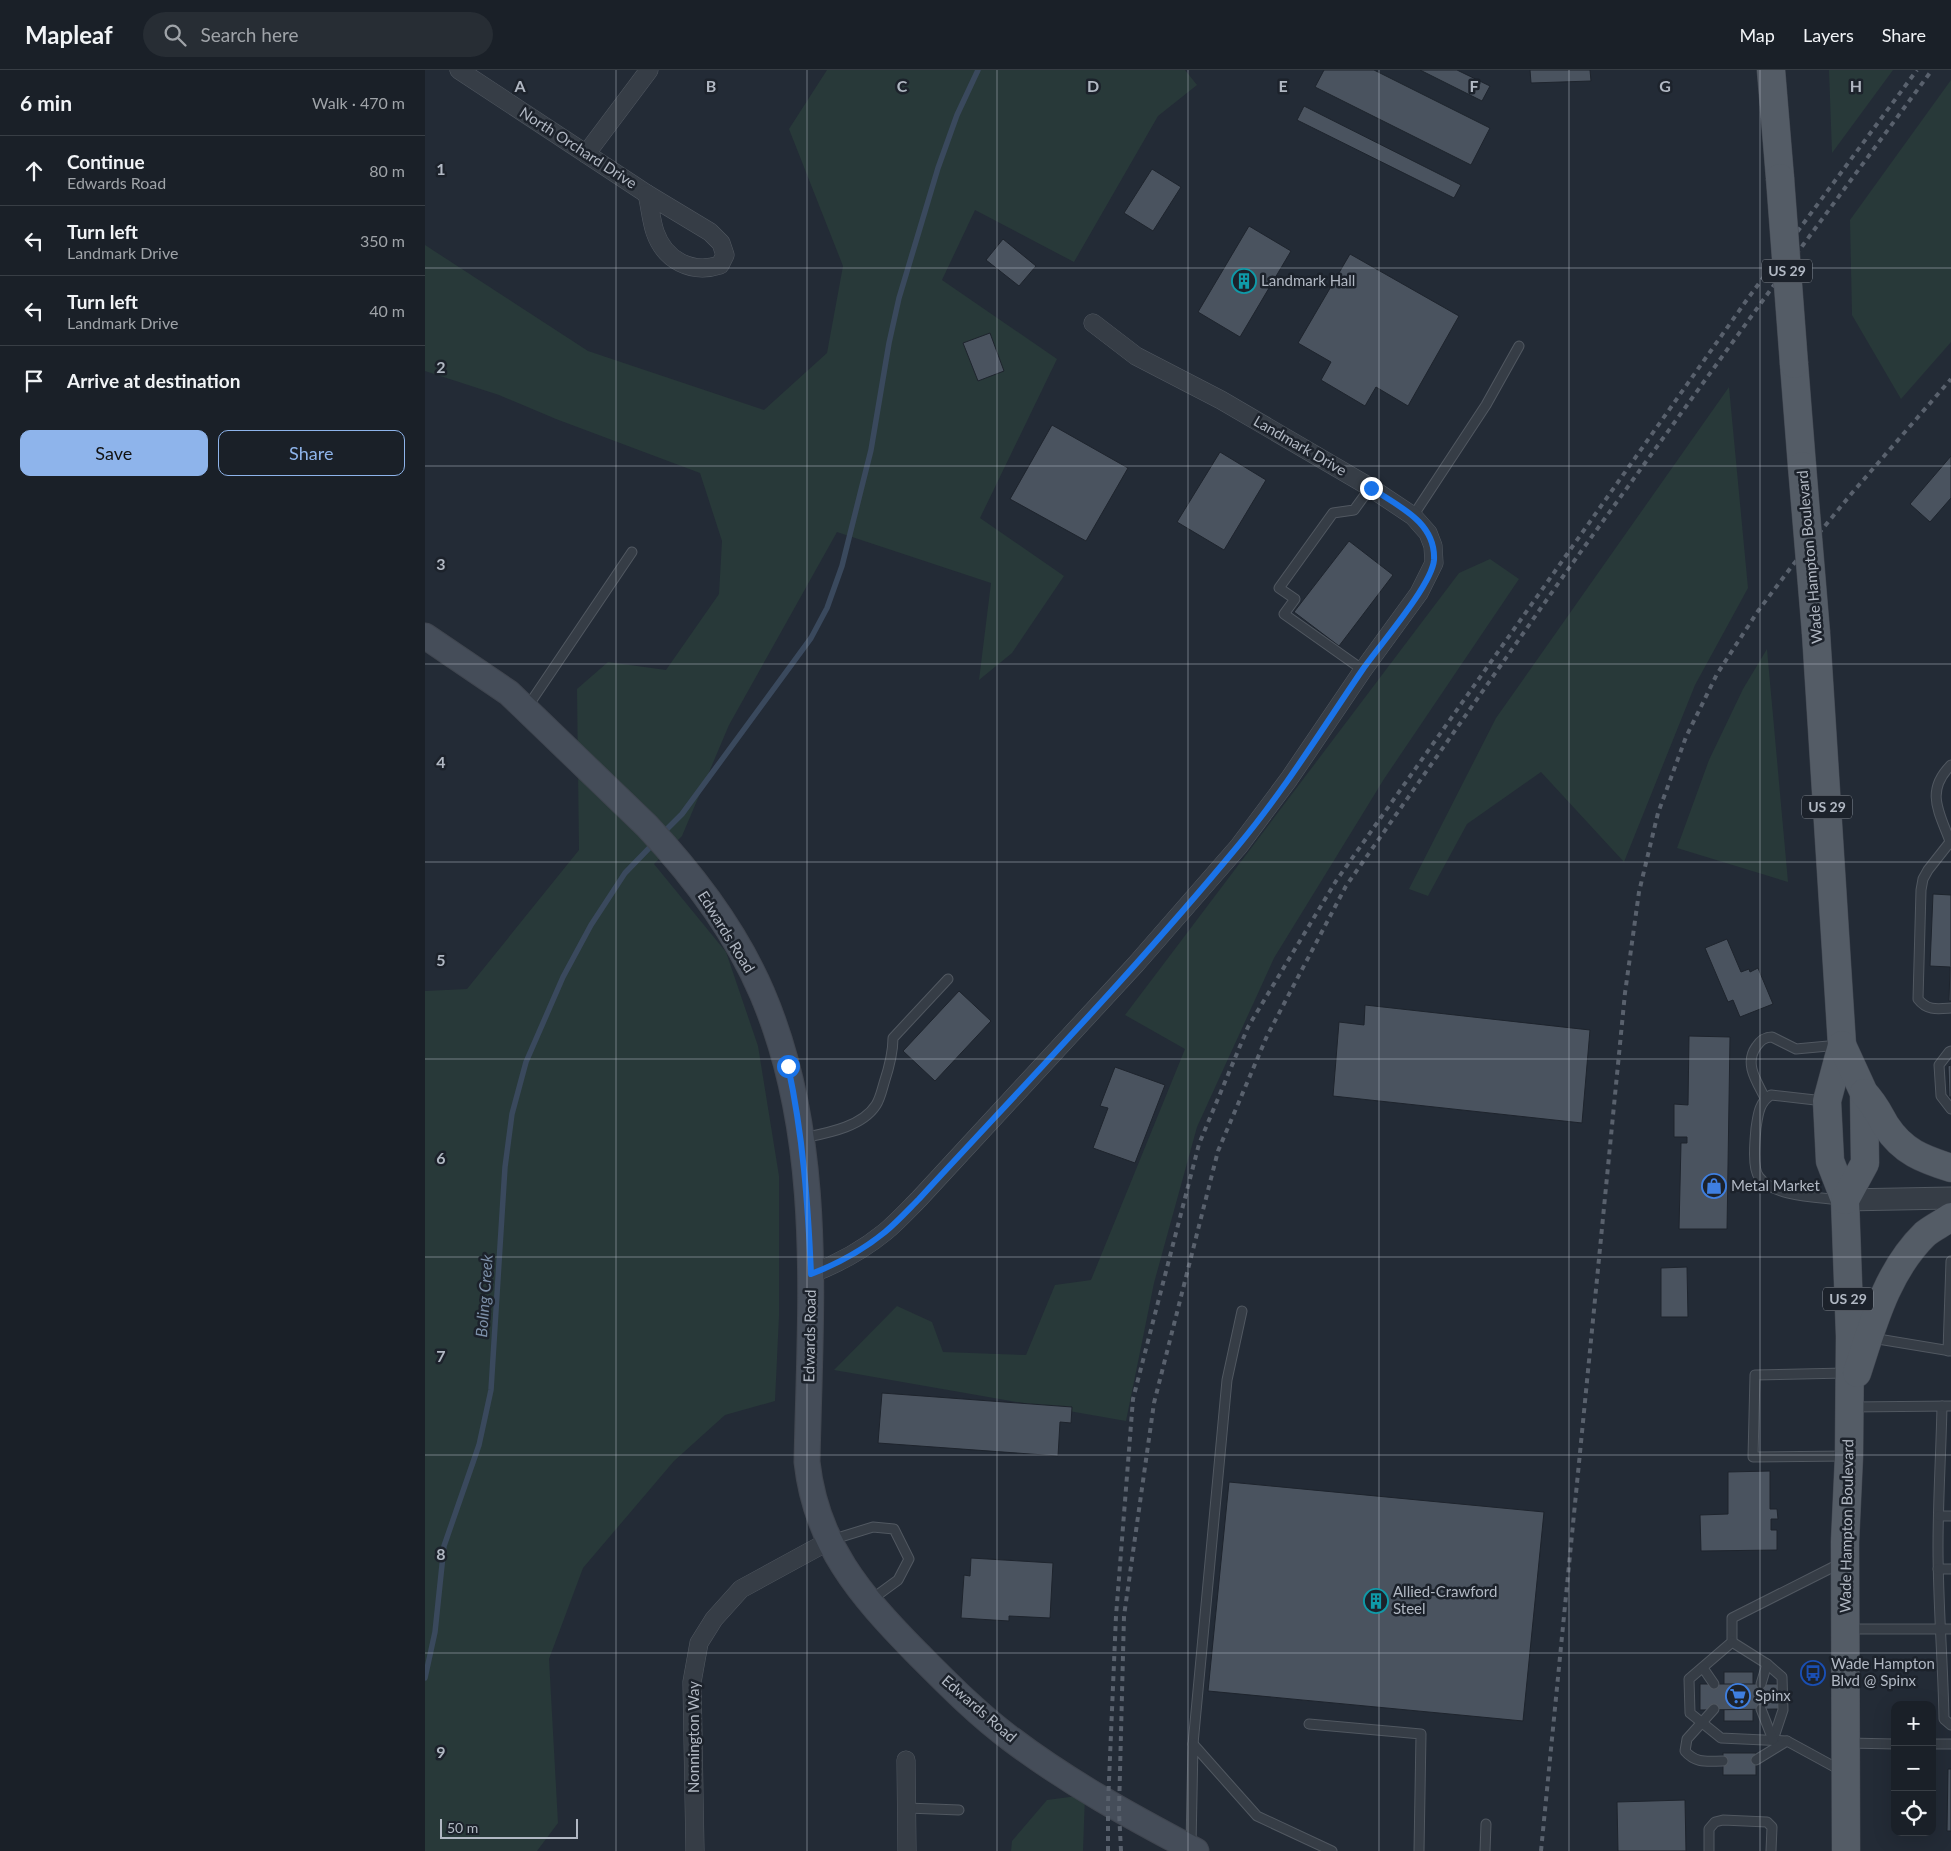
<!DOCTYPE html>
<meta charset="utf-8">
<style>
body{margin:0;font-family:Lato,sans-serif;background:#272d34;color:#f1f3f6}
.controls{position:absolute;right:15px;bottom:15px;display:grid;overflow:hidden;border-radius:10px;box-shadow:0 5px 20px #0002}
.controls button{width:45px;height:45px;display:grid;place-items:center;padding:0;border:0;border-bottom:1px solid #383e45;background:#1a2028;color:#f1f3f6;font:25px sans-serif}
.scale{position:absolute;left:15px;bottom:12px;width:138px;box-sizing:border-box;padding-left:5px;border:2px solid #b1b8c3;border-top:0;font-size:14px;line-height:18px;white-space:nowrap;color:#b1b8c3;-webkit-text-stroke:4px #1c222b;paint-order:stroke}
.stop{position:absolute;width:15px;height:15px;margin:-11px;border:4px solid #1a73e8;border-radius:50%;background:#fff}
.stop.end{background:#1a73e8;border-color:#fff;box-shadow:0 1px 5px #0008}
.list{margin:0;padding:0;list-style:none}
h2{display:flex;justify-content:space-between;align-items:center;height:65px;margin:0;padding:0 20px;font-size:21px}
h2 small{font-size:16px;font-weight:400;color:#9fa3a8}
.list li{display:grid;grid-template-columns:32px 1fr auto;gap:15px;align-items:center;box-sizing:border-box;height:70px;padding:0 20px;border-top:1px solid #383e45}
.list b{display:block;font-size:19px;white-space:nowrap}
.list p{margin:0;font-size:16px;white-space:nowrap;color:#9fa3a8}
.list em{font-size:16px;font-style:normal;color:#9fa3a8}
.actions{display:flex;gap:10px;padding:15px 20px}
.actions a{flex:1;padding:11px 0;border:1px solid #8eb4eb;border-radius:10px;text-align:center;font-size:18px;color:#8eb4eb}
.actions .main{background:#8eb4eb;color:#111}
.icon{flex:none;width:28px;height:28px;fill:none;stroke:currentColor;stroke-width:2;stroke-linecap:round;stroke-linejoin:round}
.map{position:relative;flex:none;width:1526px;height:1781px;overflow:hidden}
header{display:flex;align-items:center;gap:30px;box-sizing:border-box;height:70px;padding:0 25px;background:#1a2028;border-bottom:1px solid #383e45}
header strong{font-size:24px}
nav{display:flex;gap:28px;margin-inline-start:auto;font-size:18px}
.search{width:350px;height:45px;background:#272d34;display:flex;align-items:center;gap:12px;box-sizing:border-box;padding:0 18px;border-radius:28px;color:#9fa3a8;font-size:19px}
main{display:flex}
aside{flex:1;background:#1a2028}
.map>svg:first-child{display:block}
.green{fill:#283939}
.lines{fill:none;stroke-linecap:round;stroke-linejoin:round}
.stream{stroke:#3a495d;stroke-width:5.5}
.building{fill:#4a535f;stroke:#1e242d}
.service-casing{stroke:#515861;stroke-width:11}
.minor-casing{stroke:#515861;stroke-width:19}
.tertiary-casing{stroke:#515861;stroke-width:23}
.secondary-casing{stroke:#404650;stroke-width:27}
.primary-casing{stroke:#404650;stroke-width:29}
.service{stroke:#363d46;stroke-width:9}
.minor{stroke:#363d46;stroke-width:18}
.tertiary{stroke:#363d46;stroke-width:21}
.secondary{stroke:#454d59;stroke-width:25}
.primary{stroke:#545c66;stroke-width:28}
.rail{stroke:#59616d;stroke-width:4;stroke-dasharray:5 5;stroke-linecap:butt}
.primary-bridge-casing{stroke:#404650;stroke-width:29;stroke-linecap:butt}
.primary-bridge{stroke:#545c66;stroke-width:28}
.route{stroke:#1a73e8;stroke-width:6}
.grid{fill:none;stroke:#b1b8c3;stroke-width:1;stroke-opacity:0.55}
.labels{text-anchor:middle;stroke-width:5;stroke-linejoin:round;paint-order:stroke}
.shield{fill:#1c222b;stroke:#848b95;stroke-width:1}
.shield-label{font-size:14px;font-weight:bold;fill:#b1b8c3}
.street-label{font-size:15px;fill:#b1b8c3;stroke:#1c222b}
.poi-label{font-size:15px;fill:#b1b8c3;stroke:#1c222b;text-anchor:start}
.water-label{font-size:16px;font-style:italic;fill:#7c8fa8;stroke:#1c222b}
.grid-label{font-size:16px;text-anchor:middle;font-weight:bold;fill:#b1b8c3;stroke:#1c222b;stroke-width:5;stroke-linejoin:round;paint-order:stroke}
</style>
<header>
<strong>Mapleaf</strong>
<div class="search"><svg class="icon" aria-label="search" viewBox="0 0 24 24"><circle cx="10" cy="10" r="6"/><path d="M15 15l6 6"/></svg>Search here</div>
<nav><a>Map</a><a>Layers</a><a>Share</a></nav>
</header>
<main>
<aside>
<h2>6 min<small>Walk · 470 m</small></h2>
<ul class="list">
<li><svg class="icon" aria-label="ahead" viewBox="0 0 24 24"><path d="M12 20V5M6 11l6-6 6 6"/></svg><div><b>Continue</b><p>Edwards Road</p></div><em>80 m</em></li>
<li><svg class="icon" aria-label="left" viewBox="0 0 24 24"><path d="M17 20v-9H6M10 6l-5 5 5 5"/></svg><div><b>Turn left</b><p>Landmark Drive</p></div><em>350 m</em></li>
<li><svg class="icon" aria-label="left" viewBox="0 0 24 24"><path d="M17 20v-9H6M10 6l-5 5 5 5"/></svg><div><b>Turn left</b><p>Landmark Drive</p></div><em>40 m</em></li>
<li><svg class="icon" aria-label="arrive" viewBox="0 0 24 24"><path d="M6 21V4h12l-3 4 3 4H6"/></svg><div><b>Arrive at destination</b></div></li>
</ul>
<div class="actions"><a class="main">Save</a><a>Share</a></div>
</aside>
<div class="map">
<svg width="1526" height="1781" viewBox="0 0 1526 1781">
<rect width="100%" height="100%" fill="#232b36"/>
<g class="green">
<polygon points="402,0 760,0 772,15 733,46 649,192 550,140 517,210 632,289 555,448 639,506 587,583 554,610 566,513 412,462 304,655 257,766 229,794 301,882 333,976 354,1106 354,1246 350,1331 300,1345 249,1391 158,1498 124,1589 133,1753 112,1781 0,1781 0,921 42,919 154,780 152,619 183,592 241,600 294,524 297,471 275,403 131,349 74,325 0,301 0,175 163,281 339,340 402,283 418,196 364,59"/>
<polygon points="1404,0 1468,0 1407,83"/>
<polygon points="1526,10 1526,272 1476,329 1427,245 1425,150"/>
<polygon points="1304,317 1323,518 1270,615 1199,792 1116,702 1042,754 1003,826 984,819 1071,648"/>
<polygon points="1065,489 1094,509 959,709 849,888 772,1057 729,1213 701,1351 409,1300 472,1236 507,1252 518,1282 601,1285 630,1215 666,1210 760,979 700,945 1034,503"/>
<polygon points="1342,579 1363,812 1252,778 1284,690 1318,619"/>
<polygon points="660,1725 658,1781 586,1781 587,1771 622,1730"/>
</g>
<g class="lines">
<g class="stream">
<polyline points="237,764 257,744 386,568 402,538 417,496 446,380 464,273 474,228 513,98 532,45 553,0"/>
<polyline points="0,1608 10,1562 19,1476 54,1375 66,1320 80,1097 87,1044 101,992 138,907 166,855 200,803 229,773"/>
</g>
</g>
<g class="building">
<polygon points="899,0 949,0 1065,58 1046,95 890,17"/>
<polygon points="995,0 1032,0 1065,16 1057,31"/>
<polygon points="1105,0 1165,0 1166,11 1106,13"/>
<polygon points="879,36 1036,115 1029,128 872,50"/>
<polygon points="727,99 756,117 728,161 699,143"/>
<polygon points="824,156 866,181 815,267 773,242"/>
<polygon points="578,169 611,196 594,216 561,190"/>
<polygon points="925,184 1034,246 983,336 951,317 940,336 896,310 906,292 873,273"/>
<polygon points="565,263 579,301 553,311 538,273"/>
<polygon points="627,355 703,398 661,471 585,429"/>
<polygon points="795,382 841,410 799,480 752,452"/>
<polygon points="1526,386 1526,428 1505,452 1485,434"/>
<polygon points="924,471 968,505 914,576 869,542"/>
<polygon points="1508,824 1526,825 1526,931 1524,931 1525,897 1505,896"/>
<polygon points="1302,869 1316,902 1324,899 1325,902 1333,898 1348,934 1315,947 1308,930 1303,932 1280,878"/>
<polygon points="534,921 566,951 510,1011 478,981"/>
<polygon points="940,935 1165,960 1157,1053 908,1026 914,952 939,955"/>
<polygon points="1264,966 1305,967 1302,1159 1254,1159 1256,1073 1262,1073 1262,1067 1249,1067 1249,1034 1263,1035"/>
<polygon points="1526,995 1526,1027 1524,1027 1523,996"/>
<polygon points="690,997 740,1015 710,1093 668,1078 683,1038 675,1036"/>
<polygon points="1262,1197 1263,1247 1236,1247 1236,1198"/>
<polygon points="457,1323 647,1337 646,1353 635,1352 633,1386 453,1373"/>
<polygon points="1345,1401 1345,1439 1352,1439 1353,1449 1346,1449 1346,1460 1352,1460 1352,1480 1276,1481 1275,1445 1303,1444 1303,1402"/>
<polygon points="804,1412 1119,1442 1098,1651 783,1621"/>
<polygon points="546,1488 628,1493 625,1548 584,1546 584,1551 536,1548 539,1505 545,1506"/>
<rect x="1299" y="1602" width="29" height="49"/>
<polygon points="1275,1614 1354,1614 1354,1639 1275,1640"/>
<rect x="1298" y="1683" width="33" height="22"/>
<polygon points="1523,1699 1526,1699 1526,1761 1522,1761"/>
<polygon points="1260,1730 1261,1781 1193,1781 1192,1732"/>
</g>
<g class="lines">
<defs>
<g id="service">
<polyline points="988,446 1061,335 1094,276"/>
<polyline points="938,600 859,544 870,529 854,518 908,443 929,440 945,418"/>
<polyline points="101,639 207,482"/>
<path d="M 1526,695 C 1499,722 1515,743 1526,774"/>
<path d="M 1525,772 L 1503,800 L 1498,809 L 1496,820 L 1493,929 C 1502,941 1513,939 1526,938"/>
<polyline points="1526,981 1524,982 1514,995 1516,1026 1526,1039"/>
<path d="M 1340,1028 C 1332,1012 1319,994 1331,977 C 1335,971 1339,967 1347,967 L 1371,979 L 1414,975"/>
<path d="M 1399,1031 L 1346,1025 C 1334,1032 1333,1045 1331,1058 C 1330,1069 1327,1098 1334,1107 C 1349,1127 1392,1127 1415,1130"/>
<path d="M 378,1068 C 402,1063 437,1057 451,1035 C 455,1029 457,1020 459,1013 C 464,998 468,983 468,968 L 523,909"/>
<polyline points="1447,1268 1526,1281"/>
<polyline points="1523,1281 1526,1191"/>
<polyline points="1421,1303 1330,1305 1328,1387 1422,1386"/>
<path d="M 1517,1336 C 1516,1383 1513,1430 1513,1477 C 1513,1535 1518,1592 1519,1649 L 1526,1655"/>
<polyline points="1426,1337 1526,1336"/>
<polyline points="1514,1446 1526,1446"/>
<polyline points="406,1470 448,1457 469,1459 484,1489 473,1510 447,1529"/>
<polyline points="1416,1493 1307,1548 1307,1572 1264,1609 1265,1643 1296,1668 1362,1671 1417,1701"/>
<polyline points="1513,1499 1526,1499"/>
<polyline points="1424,1559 1526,1559"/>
<polyline points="1307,1572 1342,1594 1357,1607 1358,1640 1348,1670"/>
<polyline points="1278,1598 1289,1614"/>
<polyline points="1336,1614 1342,1594"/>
<path d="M 1289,1639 L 1262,1669 L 1260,1681 C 1271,1694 1283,1691 1298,1691"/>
<polyline points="1336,1639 1348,1670"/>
<polyline points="884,1654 996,1664 994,1781"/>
<polyline points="1423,1673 1470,1674"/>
<polyline points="768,1674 802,1310 817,1241"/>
<polyline points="1507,1674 1526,1674"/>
<polyline points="1331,1690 1362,1671"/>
<polyline points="482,1738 534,1740"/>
<polyline points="766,1776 768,1674 832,1746 907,1781"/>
<polyline points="1060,1781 1061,1754"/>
<polyline points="1284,1781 1284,1759 1290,1752 1298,1750 1342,1752 1347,1757 1346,1781"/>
</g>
<g id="minor">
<polyline points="34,0 222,124"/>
<polyline points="161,84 224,0"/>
<path d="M 222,124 L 285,162 L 296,173 L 300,185 L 295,195 C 267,204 240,191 230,162 C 226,150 225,136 222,124 Z"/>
<path d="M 386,1204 C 412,1194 438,1180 460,1162 C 472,1152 483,1140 494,1129 L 711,894 L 814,776 L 864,709 L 938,600 L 994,523 L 1009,493 L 1008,476 L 1003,463 L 988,446 L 943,416 L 796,330 L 711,286 L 668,253"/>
<polyline points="481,1690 482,1781"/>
<polyline points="270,1781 267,1612 274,1573 289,1549 316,1519 404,1471"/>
</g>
<polyline id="tertiary" points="1420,1130 1526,1128"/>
<path id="secondary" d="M 0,566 L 84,623 L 222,756 C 268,805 311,862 337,923 C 400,1070 385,1237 382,1392 C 391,1474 435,1525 491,1582 C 521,1612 552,1644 586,1669 C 644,1713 707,1747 771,1781"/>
<g id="primary">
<polyline points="1346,0 1355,108"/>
<polyline points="1369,294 1377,396"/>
<polyline points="1391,563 1417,975 1402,1031 1405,1091 1420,1130 1425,1266 1424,1386 1420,1472 1421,1781"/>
<polyline points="1417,975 1439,1023 1440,1093 1420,1130"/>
<path d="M 1439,1023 C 1449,1033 1454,1044 1461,1056 C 1478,1082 1498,1089 1526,1098"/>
<path d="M 1432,1303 C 1448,1254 1462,1201 1500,1164 C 1507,1158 1518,1153 1526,1147"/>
</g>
</defs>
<use href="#service" class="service-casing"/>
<use href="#minor" class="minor-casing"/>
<use href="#tertiary" class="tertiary-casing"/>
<use href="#secondary" class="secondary-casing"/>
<use href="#primary" class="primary-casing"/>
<use href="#service" class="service"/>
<use href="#minor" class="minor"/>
<use href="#tertiary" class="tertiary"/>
<use href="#secondary" class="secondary"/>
<use href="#primary" class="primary"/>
<g class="rail">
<polyline points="683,1781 683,1734 691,1546 708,1329 774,1074 823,957 911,811 1321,231 1492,0"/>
<polyline points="696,1781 694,1741 699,1546 729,1333 793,1081 842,966 921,816 1144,498 1378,175 1507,0"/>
<polyline points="1116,1781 1200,923 1214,822 1233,743 1261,667 1292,604 1333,541 1367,496 1427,423 1526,309"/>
</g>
<defs>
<g id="primary-bridge">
<polyline points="1355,108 1369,294"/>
<polyline points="1377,396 1391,563"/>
</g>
</defs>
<use href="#primary-bridge" class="primary-bridge-casing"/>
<use href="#primary-bridge" class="primary-bridge"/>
</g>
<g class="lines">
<path class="route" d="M 363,996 C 378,1065 383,1134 386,1204 C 412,1194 438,1180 460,1162 C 472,1152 483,1140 494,1129 C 601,1013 711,899 812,777 C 859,721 897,659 938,599 C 954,576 1007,515 1009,490 C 1011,452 973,436 946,418"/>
</g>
<path class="grid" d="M 191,0 L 191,1781M 382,0 L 382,1781M 572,0 L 572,1781M 763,0 L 763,1781M 954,0 L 954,1781M 1144,0 L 1144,1781M 1335,0 L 1335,1781M 0,198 L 1526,198M 0,396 L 1526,396M 0,594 L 1526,594M 0,792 L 1526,792M 0,989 L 1526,989M 0,1187 L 1526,1187M 0,1385 L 1526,1385M 0,1583 L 1526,1583"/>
<defs>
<symbol id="building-ring" viewBox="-11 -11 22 22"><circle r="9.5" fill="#1c222b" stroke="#0f9aa8" stroke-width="1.5"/><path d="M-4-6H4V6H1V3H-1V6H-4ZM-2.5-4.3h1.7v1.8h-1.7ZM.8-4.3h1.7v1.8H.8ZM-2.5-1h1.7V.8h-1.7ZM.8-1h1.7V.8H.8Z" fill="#0f9aa8"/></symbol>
<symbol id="shop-ring" viewBox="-11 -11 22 22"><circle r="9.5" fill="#1c222b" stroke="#3f7fe0" stroke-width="1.5"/><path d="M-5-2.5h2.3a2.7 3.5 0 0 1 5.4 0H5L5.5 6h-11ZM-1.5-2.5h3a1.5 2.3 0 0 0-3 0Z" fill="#3f7fe0"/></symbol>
<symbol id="bus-ring" viewBox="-11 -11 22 22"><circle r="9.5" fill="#1c222b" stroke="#1a4fb4" stroke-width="1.5"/><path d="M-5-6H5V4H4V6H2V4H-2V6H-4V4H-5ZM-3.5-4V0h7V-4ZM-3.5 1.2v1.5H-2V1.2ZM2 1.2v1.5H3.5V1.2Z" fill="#1a4fb4"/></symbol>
<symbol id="supermarket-ring" viewBox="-11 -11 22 22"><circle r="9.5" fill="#1c222b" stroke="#3f7fe0" stroke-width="1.5"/><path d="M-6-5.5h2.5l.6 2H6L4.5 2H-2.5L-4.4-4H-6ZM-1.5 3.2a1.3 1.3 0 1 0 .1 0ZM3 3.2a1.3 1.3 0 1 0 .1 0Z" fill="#3f7fe0"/></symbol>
</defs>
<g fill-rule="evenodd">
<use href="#building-ring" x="805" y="197" width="28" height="28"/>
<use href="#shop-ring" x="1275" y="1102" width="28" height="28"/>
<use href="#building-ring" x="937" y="1517" width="28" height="28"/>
<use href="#bus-ring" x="1374" y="1589" width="28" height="28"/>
<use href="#supermarket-ring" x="1299" y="1612" width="28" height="28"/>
</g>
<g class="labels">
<g class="shield">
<rect x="1337" y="189.5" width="50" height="23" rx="4"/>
<rect x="1377" y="725.5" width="50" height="23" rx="4"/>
<rect x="1398" y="1217.5" width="50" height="23" rx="4"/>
</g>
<g class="shield-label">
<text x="1362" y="206">US 29</text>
<text x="1402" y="742">US 29</text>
<text x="1423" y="1234">US 29</text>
</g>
<g class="street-label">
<text transform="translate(153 78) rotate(33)" y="5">North Orchard Drive</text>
<text transform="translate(875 376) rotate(30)" y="5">Landmark Drive</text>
<text transform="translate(1385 487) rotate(-95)" y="5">Wade Hampton Boulevard</text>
<text transform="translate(301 862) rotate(58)" y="5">Edwards Road</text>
<text transform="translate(385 1266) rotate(-89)" y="5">Edwards Road</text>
<text transform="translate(1422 1456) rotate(-89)" y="5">Wade Hampton Boulevard</text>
<text transform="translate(554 1639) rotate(41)" y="5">Edwards Road</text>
<text transform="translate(269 1667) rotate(-90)" y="5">Nonnington Way</text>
</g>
<g class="poi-label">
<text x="836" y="216">Landmark Hall</text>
<text x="1306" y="1121">Metal Market</text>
<text x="968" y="1527">Allied-Crawford<tspan x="968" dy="17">Steel</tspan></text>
<text x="1406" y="1599">Wade Hampton<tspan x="1406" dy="17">Blvd @ Spinx</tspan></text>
<text x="1330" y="1631">Spinx</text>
</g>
<g class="water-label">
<text transform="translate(59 1226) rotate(-86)" y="6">Boling Creek</text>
</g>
</g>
<g class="grid-label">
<text x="95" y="22">A</text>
<text x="286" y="22">B</text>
<text x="477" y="22">C</text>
<text x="668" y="22">D</text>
<text x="858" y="22">E</text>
<text x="1049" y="22">F</text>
<text x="1240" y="22">G</text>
<text x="1431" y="22">H</text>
<text x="16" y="105">1</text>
<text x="16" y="303">2</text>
<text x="16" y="500">3</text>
<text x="16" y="698">4</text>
<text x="16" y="896">5</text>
<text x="16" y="1094">6</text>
<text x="16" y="1292">7</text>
<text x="16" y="1490">8</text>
<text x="16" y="1688">9</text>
</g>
</svg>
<div class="controls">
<button>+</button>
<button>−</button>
<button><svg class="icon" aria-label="locate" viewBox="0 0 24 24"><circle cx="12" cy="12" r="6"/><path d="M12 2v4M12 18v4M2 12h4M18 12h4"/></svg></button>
</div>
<div class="scale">50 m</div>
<div class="stop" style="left:363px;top:996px"></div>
<div class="stop end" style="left:946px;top:418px"></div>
</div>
</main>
